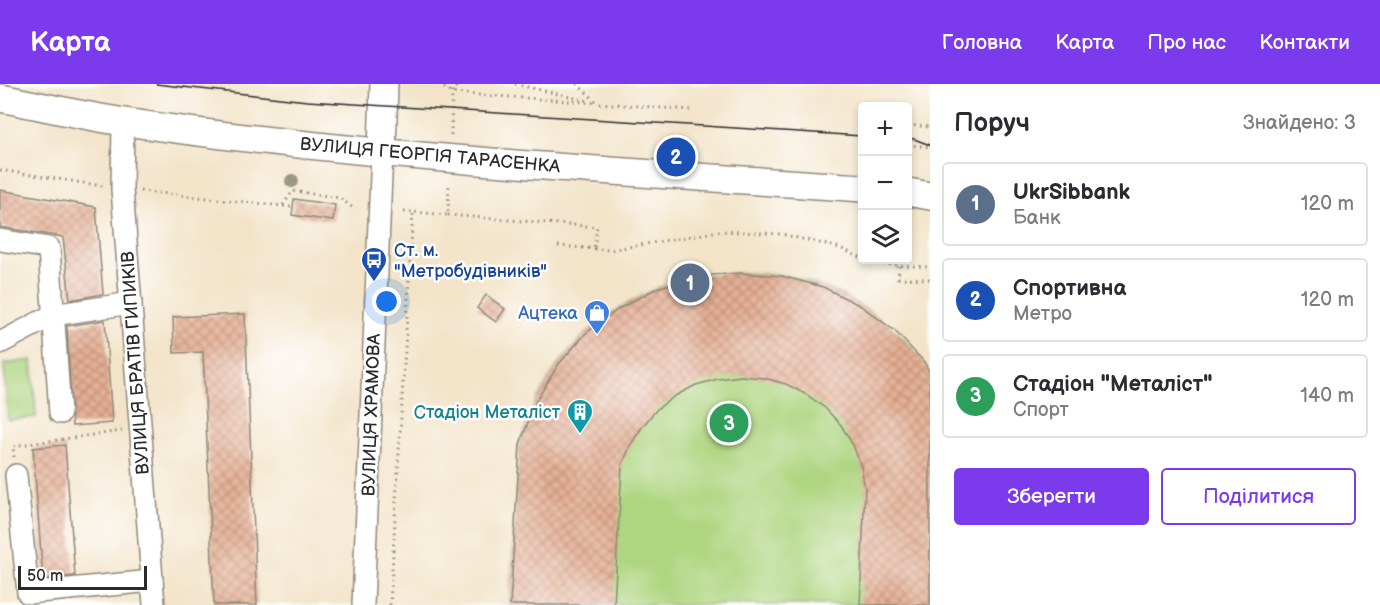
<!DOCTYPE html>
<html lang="uk">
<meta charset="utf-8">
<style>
body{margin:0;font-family:"Balsamiq Sans",sans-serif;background:#f2f2f3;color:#2b2b33}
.controls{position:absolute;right:18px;top:18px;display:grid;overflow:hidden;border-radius:6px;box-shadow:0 3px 9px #0003}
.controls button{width:54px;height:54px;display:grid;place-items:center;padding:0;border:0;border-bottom:2px solid #e1e1e2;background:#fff;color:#2b2b33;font:30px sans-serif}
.scale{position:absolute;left:18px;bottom:15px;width:129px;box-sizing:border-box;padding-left:6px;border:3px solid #2b2b2b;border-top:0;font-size:16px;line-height:21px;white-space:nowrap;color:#2b2b2b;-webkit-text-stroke:4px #fff;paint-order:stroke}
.you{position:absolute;left:387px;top:218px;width:21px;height:21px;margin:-15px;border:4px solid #fff;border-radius:50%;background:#1a73e8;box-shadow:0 0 0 9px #1a73e833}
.badge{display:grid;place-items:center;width:39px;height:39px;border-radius:50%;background:#7c3aed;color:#fff;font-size:20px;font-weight:700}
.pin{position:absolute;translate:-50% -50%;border:3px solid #fff;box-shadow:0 2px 6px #0006}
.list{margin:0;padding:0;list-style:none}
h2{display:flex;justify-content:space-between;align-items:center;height:78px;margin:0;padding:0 24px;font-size:26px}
h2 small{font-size:20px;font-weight:400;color:#7c7c81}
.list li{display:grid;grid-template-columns:39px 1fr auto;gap:18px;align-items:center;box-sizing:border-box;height:84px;margin:0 12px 12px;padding:0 12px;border:2px solid #e1e1e2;border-radius:6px}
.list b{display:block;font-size:22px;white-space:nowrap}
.list p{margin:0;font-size:20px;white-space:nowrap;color:#7c7c81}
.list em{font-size:20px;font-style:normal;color:#7c7c81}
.actions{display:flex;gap:12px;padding:18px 24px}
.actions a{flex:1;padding:14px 0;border:2px solid #7c3aed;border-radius:6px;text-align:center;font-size:21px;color:#7c3aed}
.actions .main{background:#7c3aed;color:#fff}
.icon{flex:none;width:33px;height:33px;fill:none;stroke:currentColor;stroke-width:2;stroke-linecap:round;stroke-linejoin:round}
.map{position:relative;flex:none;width:930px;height:521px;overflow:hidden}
header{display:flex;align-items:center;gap:36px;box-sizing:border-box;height:84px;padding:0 30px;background:#7c3aed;color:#fff}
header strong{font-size:28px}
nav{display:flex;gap:33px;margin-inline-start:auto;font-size:21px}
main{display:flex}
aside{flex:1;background:#fff}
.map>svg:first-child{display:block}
.green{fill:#aed580;stroke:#6c8056;stroke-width:1.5}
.building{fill:url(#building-cross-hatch)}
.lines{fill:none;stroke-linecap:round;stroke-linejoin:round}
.minor-casing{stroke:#8f887a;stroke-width:24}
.major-casing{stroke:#8f887a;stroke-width:30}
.path{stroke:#8f887a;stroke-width:3;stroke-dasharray:1.5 4.5;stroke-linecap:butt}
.minor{stroke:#fff;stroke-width:21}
.major{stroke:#fff;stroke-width:27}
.tram{stroke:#2b2b2b;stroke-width:1.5}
.tree{fill:#9a9a80}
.labels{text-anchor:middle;stroke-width:5;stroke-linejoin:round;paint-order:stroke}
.street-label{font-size:18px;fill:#2b2b2b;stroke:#fff}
.transit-label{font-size:18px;fill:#164399;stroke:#fff;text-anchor:start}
.shop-label{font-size:18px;fill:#366cbe;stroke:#fff;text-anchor:end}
.culture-label{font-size:18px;fill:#0d838f;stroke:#fff;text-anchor:end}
</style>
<header>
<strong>Карта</strong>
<nav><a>Головна</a><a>Карта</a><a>Про нас</a><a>Контакти</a></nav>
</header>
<main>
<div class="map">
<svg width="930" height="521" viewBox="0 0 930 521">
<defs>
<pattern id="building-cross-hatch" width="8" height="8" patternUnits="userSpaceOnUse" patternTransform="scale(1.5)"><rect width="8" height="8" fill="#e6b094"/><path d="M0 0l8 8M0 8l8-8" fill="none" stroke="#bb8f79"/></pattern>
</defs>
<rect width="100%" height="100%" fill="#fff"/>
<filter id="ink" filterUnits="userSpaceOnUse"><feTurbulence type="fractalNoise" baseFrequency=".0167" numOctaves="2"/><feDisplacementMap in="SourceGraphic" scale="12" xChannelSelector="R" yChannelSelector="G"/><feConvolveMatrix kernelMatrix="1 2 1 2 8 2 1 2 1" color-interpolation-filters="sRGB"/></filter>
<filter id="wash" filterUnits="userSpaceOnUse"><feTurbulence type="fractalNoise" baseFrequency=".008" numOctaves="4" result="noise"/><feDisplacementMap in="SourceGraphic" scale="24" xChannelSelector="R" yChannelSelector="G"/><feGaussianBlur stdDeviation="1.35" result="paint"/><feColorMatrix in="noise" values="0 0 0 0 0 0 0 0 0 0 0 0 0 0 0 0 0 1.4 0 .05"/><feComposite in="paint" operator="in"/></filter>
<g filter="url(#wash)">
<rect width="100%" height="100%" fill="#f3e4c9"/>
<g class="green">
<path d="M 740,189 C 754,190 768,190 782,192 C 840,202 899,239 930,289 L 930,521 L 510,521 L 520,360 L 536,317 L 558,281 L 586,249 L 620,224 L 657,204 L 698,192 Z"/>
<polygon points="32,276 36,333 8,336 4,280"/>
</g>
<g id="blocks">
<g class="building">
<polygon points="0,106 96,123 103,210 70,216 63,153 0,143"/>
<polygon points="294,115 335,121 333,137 292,131"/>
<polygon points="740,189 782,192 823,203 861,222 895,247 924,278 930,289 930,521 860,521 865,404 861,382 853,361 841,341 825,324 807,311 786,300 764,294 741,292 718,295 696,301 675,312 657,325 642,343 630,362 622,382 614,521 510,521 520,360 536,317 558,281 586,249 620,224 657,204 698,192"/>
<polygon points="486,211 505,225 496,238 477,224"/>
<polygon points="245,230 257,521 214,521 203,268 174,269 173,233"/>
<polygon points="105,236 112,339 72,342 67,242"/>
<polygon points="65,361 75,492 43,495 33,364"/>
</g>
</g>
</g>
<g filter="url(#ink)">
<use href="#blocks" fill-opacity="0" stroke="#8f887a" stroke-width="1.5"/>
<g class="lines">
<defs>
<g id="minor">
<polyline points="123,38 122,105 154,521"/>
<polyline points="0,156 49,164 60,329"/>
<polyline points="0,259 53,231 131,219"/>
<polyline points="16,391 28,509 152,497"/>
<polyline points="363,521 382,68"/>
</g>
<g id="major">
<path d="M 0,14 C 42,22 83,32 125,38 C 369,74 616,87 862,104"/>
<polyline points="382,68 384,0"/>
<polyline points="908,108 930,112"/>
</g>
</defs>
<use href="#minor" class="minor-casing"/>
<use href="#major" class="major-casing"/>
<g class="path">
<polyline points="439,0 452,9 598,19"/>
<polyline points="515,0 588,17"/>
<polyline points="577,0 598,19 691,26"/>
<polyline points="861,38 862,38"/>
<polyline points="908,41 930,43"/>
<polyline points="451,51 452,9 458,0"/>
<polyline points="859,58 862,58"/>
<polyline points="908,61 930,63"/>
<polyline points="0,86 103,102"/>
<polyline points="140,107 293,123"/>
<polyline points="283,121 293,107 340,114 353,124"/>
<polyline points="404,128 413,128"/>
<polyline points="448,131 597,143 594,164"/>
<polyline points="558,162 611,166 720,147 781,150 840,164 862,174"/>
<polyline points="866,176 876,180 930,183"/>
<polyline points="899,182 898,194 930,195"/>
<polyline points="14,373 13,362 122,347"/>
<polyline points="390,521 413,128 448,131 449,98"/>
</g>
<use href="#minor" class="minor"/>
<use href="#major" class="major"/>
<g class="tram">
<polyline points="156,0 307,17 862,52"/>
<polyline points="908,54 914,55 930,61"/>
</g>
</g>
<circle class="tree" cx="292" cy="97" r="7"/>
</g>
<defs>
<symbol id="bus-pin" viewBox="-11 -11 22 30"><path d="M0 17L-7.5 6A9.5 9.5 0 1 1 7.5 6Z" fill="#1a4fb4" stroke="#fff"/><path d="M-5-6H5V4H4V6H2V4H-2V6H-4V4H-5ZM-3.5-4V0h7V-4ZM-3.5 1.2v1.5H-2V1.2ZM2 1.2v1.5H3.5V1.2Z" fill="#fff"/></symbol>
<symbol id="shop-pin" viewBox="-11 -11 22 30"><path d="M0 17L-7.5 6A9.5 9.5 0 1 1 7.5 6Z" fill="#3f7fe0" stroke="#fff"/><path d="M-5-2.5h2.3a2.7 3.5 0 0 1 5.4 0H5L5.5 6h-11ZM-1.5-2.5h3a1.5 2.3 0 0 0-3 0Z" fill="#fff"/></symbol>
<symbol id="building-pin" viewBox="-11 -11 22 30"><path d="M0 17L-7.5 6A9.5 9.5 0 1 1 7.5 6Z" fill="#0f9aa8" stroke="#fff"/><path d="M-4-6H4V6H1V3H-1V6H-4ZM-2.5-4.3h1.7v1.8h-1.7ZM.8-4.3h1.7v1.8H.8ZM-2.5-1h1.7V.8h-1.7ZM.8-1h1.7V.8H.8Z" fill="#fff"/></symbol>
</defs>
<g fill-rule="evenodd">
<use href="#bus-pin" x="359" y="161" width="30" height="40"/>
<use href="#shop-pin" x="582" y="214" width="30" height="40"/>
<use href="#building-pin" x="565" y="313" width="30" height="40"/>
</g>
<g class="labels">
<g class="street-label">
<text transform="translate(430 71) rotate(5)" y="6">ВУЛИЦЯ ГЕОРГІЯ ТАРАСЕНКА</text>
<text transform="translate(135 279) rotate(-94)" y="6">ВУЛИЦЯ БРАТІВ ГИПИКІВ</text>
<text transform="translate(371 331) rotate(-88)" y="6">ВУЛИЦЯ ХРАМОВА</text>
</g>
<g class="transit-label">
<text x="394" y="172">Ст. м.<tspan x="394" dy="21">"Метробудівників"</tspan></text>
</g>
<g class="shop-label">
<text x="578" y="235">Ацтека</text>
</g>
<g class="culture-label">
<text x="560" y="334">Стадіон Металіст</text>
</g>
</g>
</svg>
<div class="controls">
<button>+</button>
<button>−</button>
<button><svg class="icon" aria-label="layers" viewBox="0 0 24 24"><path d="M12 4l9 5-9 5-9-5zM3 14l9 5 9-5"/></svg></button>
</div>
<div class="scale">50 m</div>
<div class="you"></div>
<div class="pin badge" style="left:690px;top:199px;background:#5c6f8a">1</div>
<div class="pin badge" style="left:676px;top:73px;background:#1a4fb4">2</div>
<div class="pin badge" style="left:729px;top:339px;background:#2e9e5b">3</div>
</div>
<aside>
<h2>Поруч<small>Знайдено: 3</small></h2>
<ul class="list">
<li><span class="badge" style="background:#5c6f8a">1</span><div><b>UkrSibbank</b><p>Банк</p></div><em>120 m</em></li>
<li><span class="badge" style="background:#1a4fb4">2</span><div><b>Спортивна</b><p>Метро</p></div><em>120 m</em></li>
<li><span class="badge" style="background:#2e9e5b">3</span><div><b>Стадіон &quot;Металіст&quot;</b><p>Спорт</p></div><em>140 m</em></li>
</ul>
<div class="actions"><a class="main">Зберегти</a><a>Поділитися</a></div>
</aside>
</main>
